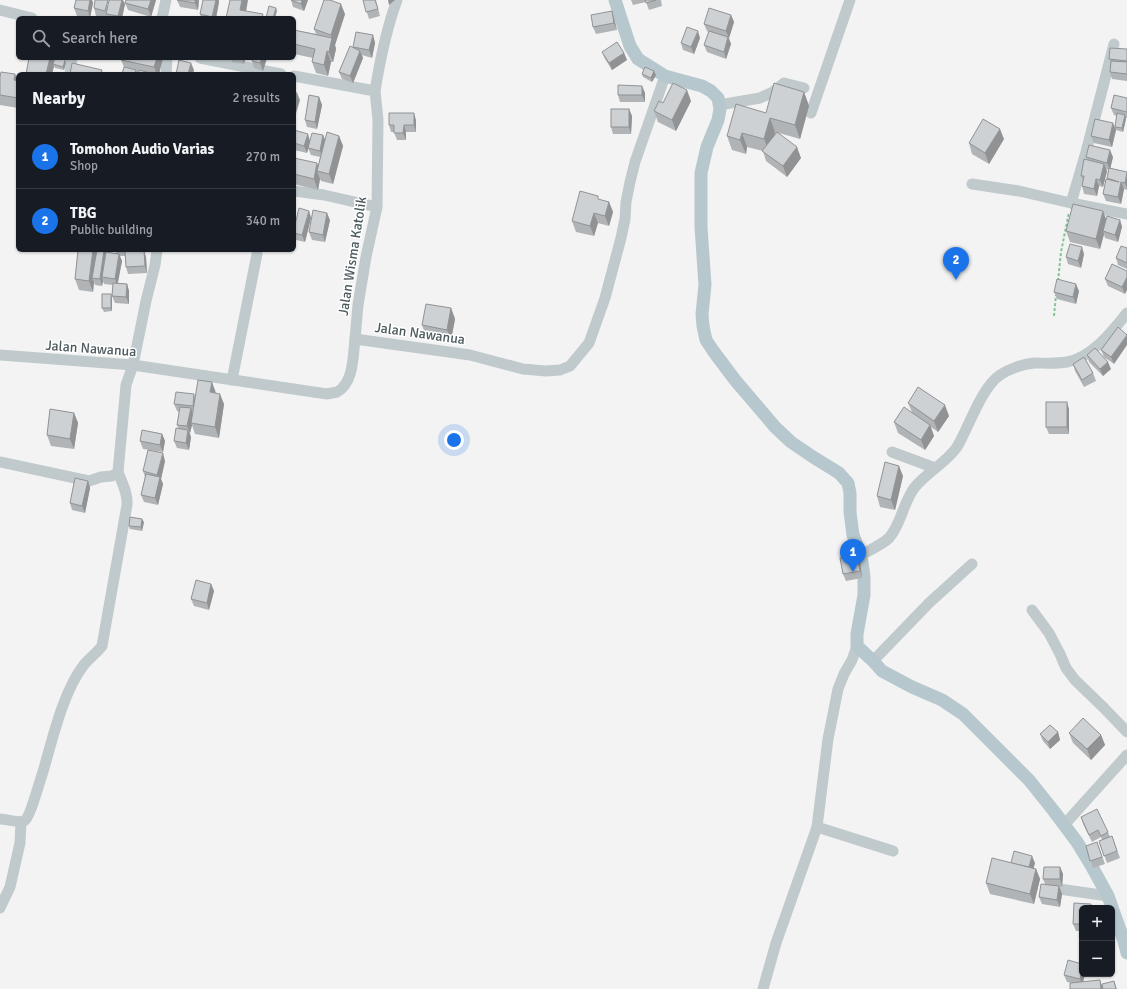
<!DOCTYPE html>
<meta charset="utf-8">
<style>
body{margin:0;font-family:Signika,sans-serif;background:#20242c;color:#f1f3f6}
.controls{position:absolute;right:12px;bottom:12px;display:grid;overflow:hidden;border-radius:6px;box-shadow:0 1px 3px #0004}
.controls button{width:36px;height:36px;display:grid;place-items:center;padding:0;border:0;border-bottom:1px solid #363941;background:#171b24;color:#f1f3f6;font:20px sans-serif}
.you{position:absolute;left:454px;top:440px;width:14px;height:14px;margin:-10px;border:3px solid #fff;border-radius:50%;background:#1a73e8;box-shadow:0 0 0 6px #1a73e833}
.badge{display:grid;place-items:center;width:26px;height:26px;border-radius:50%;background:#1a73e8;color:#fff;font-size:13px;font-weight:700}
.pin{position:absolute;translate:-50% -33px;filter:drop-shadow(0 1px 2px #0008)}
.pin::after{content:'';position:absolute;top:21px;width:14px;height:12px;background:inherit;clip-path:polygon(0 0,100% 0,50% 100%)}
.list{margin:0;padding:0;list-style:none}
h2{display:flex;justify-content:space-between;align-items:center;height:52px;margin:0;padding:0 16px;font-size:17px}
h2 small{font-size:13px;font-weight:400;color:#9ea1a6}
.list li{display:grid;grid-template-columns:26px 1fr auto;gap:12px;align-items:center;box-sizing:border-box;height:64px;padding:0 16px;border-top:1px solid #363941}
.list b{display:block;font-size:15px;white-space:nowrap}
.list p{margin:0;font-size:13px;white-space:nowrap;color:#9ea1a6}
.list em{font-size:13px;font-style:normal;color:#9ea1a6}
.icon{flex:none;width:22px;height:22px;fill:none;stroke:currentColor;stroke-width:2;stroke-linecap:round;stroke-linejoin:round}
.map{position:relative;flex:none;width:1127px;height:989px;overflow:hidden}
.search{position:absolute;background:#171b24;box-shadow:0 1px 3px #0004;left:16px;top:16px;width:280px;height:44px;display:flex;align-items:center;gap:10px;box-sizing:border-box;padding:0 14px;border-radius:6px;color:#9ea1a6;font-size:15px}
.panel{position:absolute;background:#171b24;box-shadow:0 1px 3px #0004;left:16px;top:72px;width:280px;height:180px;border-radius:6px}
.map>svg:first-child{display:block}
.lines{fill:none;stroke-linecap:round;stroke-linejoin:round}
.path{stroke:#83c592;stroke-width:2;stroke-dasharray:3 2;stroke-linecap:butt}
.minor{stroke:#c0cacd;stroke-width:11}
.major{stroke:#b6c8cd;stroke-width:13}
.wall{fill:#b0b4b6}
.shaded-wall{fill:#909294}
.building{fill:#cdd1d4;stroke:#909294}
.labels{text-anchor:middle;stroke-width:3;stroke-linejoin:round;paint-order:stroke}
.street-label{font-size:14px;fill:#4c5a5e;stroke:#fff}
</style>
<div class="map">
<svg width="1127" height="989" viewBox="0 0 1127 989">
<rect width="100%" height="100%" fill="#f4f3f3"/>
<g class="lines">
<g class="path">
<polyline points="1058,281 1061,252 1069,212"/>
<polyline points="1054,316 1056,295"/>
</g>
<g class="minor">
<polyline points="0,10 32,18"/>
<polyline points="162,18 166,0"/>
<polyline points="200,58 281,74"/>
<polyline points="70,74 72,58"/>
<polyline points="166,74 167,58"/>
<polyline points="294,76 375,91 378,120 377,207 366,257 358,305 355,339"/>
<path d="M 375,91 C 380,60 386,30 397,0"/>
<polyline points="719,105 760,98 773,92 784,83 804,88"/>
<polyline points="811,113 850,0"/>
<polyline points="972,184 1019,191 1071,203 1127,214"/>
<polyline points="294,191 324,195 377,207"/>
<polyline points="1071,203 1086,152 1114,44"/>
<path d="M 0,355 L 133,365 L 327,394 C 330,393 334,393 337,392 C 354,383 353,355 355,339 L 470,355 L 523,369 L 546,371 L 560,370 L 570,366 L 589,343 L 605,298 L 621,238 L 625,219 L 626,202 L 630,182 L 635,162 L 665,76"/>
<polyline points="232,380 257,254"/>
<polyline points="892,452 935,468"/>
<polyline points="0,462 89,481 101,477 112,476 118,472 126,385 133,365 146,301 155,265 157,250"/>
<path d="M 861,555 C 868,551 883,544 889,538 C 902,523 903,502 915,487 C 927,472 946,463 957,447 C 969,427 981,388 1000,375 C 1009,369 1023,364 1034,363 C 1045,363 1056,364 1067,362 C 1091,358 1113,331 1127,313"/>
<polyline points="1032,610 1049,633 1060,654 1066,668 1075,680 1104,708 1127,732"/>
<polyline points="873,661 929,603 972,564"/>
<path d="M 0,819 C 5,819 20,823 24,821 C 30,818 39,783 42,775 C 52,742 62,694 83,666 C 88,659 96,654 102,646 L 127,505 C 128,493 122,483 118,472"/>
<polyline points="1064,825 1127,755"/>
<polyline points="817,827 893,851"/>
<polyline points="1059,889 1108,896"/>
<polyline points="0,908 10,887 20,843 21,822"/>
<polyline points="763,989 776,943 817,827 828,739 838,689 844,674 852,660 857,646"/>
</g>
<polyline class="major" points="615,0 630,46 638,59 665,76 702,86 711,91 718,98 720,109 718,120 707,147 701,173 701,227 705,285 702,314 703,326 706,340 714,352 735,380 775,427 791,442 813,457 839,473 848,483 850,493 850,512 853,535 861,555 864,577 864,595 857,634 857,646 873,661 882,671 912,687 942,700 963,714 1029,780 1053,810 1077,842 1091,865 1108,896 1124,941 1127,953"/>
</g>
<g class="wall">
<polygon points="76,0 92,0 93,3 90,18 77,16 74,8"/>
<polygon points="126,0 156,0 151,17 128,10 125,3"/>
<polygon points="177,0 199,0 198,10 180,7"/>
<polygon points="203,0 219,0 219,2 216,18 201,18 200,14"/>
<polygon points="291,0 308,0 304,11 293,7"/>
<polygon points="363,0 376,0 380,16 369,19"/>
<polygon points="631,0 661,0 662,6 649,10 646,2 633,5"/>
<polygon points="125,4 122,18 106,18 96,16 94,8"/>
<polygon points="612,11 614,18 617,30 596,34 593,27"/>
<polygon points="345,14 335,45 336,49 333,62 331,62 328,76 316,73 312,62 313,58 294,54 294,30 316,34 314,29"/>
<polygon points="731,15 734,22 729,38 731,44 726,59 707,52 704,45 709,32 707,31 704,24"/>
<polygon points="373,35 375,43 372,58 362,55 363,58 353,83 342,79 339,72 353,48 353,47"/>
<polygon points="700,38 694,54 683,50 681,43"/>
<polygon points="1127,49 1127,81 1112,79 1110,72 1111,62 1109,59"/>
<polygon points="602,52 624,53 627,60 612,70 605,59"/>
<polygon points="29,58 63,58 62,59 66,63 64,70 55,68 54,66 52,74 26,74"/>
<polygon points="163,58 159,74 138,74 137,73 137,74 122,74 124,67 121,60"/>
<polygon points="231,58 245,58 244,64 232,62"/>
<polygon points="267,58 263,71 254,68 252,61"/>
<polygon points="654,71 656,75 652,82 643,77 642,74"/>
<polygon points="0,77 18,81 18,108 0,105"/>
<polygon points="642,86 645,93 645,102 620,102 618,95"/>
<polygon points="804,92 809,106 800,139 779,133 801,158 787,177 766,161 763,151 747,147 746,154 732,150 727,136 766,113"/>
<polygon points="319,97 322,105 317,129 307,127 305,120"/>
<polygon points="1127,98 1127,118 1126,118 1123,132 1116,130 1112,147 1094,143 1091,136 1115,127 1117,116 1114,115 1111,108"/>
<polygon points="691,101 676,131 658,122 654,111 663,103"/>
<polygon points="629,109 632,116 631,134 613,134 611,127"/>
<polygon points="416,120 416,132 406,132 406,140 397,140 394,132 391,132 389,125"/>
<polygon points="294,132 310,141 323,135 325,140 339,136 343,146 333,184 321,181 320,179 318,190 294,184 294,158 318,166 320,157 311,155 308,148 309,147 307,153 294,150"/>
<polygon points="1004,139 989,164 972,154 969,143"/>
<polygon points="1086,157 1113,157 1110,168 1127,172 1127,190 1124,189 1121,204 1106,201 1103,194 1107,180 1107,178 1109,170 1106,169 1107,171 1103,187 1099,186 1097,196 1084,194 1082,186 1083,181 1081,176 1087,160"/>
<polygon points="600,200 609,202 613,212 609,226 598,223 594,236 576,232 572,221"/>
<polygon points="309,211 311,218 305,242 296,240 294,236 294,229"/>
<polygon points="1103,211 1106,220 1120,220 1122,227 1118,242 1105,238 1104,234 1100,249 1070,242 1066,231"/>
<polygon points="330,220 325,242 312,240 309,232"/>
<polygon points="1127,248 1127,269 1118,265 1116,258"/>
<polygon points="78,250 96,250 96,252 105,250 106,253 116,253 115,250 145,250 145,254 146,257 147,273 128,274 126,267 125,256 120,256 122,261 118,283 127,284 129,291 129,304 115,303 112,296 113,285 104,284 103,281 102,286 95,285 94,282 93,292 79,290 75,279"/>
<polygon points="1084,254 1081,268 1068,264 1066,257"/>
<polygon points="1127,271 1125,294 1108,286 1105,279"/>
<polygon points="1079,291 1076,304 1057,299 1054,292"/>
<polygon points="112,298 112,311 104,312 102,308"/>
<polygon points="451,308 455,319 451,340 426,336 422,325"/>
<polygon points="1118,327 1114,364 1104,357 1101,350"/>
<polygon points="1087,355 1111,369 1103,376 1089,362"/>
<polygon points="1073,364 1093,373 1096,381 1084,387 1075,371"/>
<polygon points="216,393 224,404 219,438 195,434 192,425 190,433 191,437 189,450 177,448 174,441 179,429 177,425 179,412 177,411 174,404 194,394 195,397"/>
<polygon points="908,403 949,416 938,432 931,427 934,436 925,450 898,433 894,422 912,412"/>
<polygon points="1069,409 1069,434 1049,434 1046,427"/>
<polygon points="74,413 78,423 74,449 51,446 47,435"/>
<polygon points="162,434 165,441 163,452 143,449 140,441"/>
<polygon points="165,461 161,479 163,484 158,505 144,502 141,495 145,477 143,471"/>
<polygon points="903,476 895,510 880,507 877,496"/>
<polygon points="88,481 90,488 85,513 72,510 70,503"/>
<polygon points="144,522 142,531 130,529 129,526"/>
<polygon points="857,554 860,561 862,578 846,581 843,574"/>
<polygon points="211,584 214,591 209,610 194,606 191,599"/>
<polygon points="1058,732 1060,740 1050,749 1043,741 1040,734"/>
<polygon points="1069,733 1101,735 1105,745 1091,760 1073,743"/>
<polygon points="1081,817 1108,832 1110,837 1112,836 1120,858 1107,863 1099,841 1102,840 1101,837 1092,842 1083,824"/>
<polygon points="1097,842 1105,864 1093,868 1086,846"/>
<polygon points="1011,863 1035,863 1033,868 1036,869 1040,879 1034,904 990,894 986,883"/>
<polygon points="1060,867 1063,874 1062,887 1059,886 1062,894 1060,907 1042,904 1039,897 1045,884 1043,879"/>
<polygon points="1074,903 1091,904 1092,908 1082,908 1082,931 1076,931 1073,924"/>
<polygon points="1085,974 1083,982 1100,980 1102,987 1114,981 1117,989 1070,989 1072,983 1067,982 1064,975"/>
</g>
<g class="shaded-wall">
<polygon points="90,0 92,0 93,3 90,18 88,11"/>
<polygon points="122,0 123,0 125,4 122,18 119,18 118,16"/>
<polygon points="151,0 156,0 151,17 148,9"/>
<polygon points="195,0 199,0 198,10 195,3"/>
<polygon points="216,0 219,0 219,2 216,18 212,18 212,17"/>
<polygon points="242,0 248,0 245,18 240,10"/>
<polygon points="302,0 308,0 304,11 301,4"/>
<polygon points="388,0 395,0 389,5"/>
<polygon points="341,4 345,14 335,45 336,49 333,62 329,52 332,39 331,35"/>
<polygon points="276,8 277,11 275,18 273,18"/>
<polygon points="612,11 614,18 617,30 614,23"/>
<polygon points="731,15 734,22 729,38 726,31"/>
<polygon points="698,31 700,38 694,54 691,47"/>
<polygon points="373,35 375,43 372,58 369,50"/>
<polygon points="728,37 731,44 726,59 724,52"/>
<polygon points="327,51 331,62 328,76 324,65"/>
<polygon points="360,51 363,58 353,83 350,76"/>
<polygon points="624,53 627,60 612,70 609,63"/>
<polygon points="48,58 52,58 54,63 53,64 54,66 52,74 46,74"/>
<polygon points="157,58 163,58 159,74 157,74 154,67"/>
<polygon points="242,58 245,58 244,64"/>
<polygon points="262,58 267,58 263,71 260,63"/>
<polygon points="65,60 66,63 64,70 63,67"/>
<polygon points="191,63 194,70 193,74 188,74"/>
<polygon points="654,71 656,75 652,82 651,78"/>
<polygon points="15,74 18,83 14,80"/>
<polygon points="642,86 645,93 645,102 642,95"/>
<polygon points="687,90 691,101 676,131 672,120"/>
<polygon points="804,92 809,106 800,139 795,125"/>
<polygon points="297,93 300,100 294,120 294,104"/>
<polygon points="319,97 322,105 317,129 315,122"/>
<polygon points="629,109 632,116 631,134 629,127"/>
<polygon points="414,113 416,120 416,132 414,125"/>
<polygon points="1125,115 1126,119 1123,132 1122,128"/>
<polygon points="770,118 775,132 770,153 764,139"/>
<polygon points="1113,123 1116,130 1112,147 1109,140"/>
<polygon points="404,125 406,132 406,140 403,133"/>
<polygon points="1000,129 1004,139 989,164 985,153"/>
<polygon points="742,133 747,147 746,154 740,140"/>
<polygon points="308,134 310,141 307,153 304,146"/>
<polygon points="323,135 326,142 323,158 320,151"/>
<polygon points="339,136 343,146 333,184 329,174"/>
<polygon points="797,147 801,158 787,177 783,166"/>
<polygon points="1110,150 1113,157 1110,170 1107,163"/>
<polygon points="317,163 320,171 317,171 320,179 318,190 314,179"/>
<polygon points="1104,164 1107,171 1103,187 1100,180"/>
<polygon points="1127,175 1127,188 1125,183"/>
<polygon points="1096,179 1099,186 1097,196 1094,189"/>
<polygon points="1121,182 1124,189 1121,204 1118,197"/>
<polygon points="609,202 613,212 609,226 605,216"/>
<polygon points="309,211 311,218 305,242 302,235"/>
<polygon points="1103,211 1107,222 1103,231 1104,234 1100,249 1096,239"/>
<polygon points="327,213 330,220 325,242 323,235"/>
<polygon points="594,213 598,223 594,236 590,226"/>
<polygon points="1120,220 1122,227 1118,242 1115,235"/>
<polygon points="1082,247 1084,254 1081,268 1078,261"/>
<polygon points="93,250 96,250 97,254 92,278 94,282 93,292 89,281"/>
<polygon points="104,250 105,250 107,255 102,277 103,281 102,286 100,279"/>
<polygon points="142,250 145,250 145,254 146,257 147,273 145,266"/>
<polygon points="119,254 122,261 117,286 115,279"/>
<polygon points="1127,277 1127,290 1125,294 1122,287"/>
<polygon points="127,284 129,291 129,304 126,297"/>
<polygon points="1076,284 1079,291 1076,304 1073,297"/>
<polygon points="111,294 112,298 112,311 111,308"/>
<polygon points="451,308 455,319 451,340 447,330"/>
<polygon points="1127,335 1127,345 1114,364 1111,357"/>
<polygon points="1108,362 1111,369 1103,376 1100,369"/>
<polygon points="212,382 216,393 210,392"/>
<polygon points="220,394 224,404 219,438 215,427"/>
<polygon points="1067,402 1069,409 1069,434 1067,427"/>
<polygon points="945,405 949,416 938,432 934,421"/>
<polygon points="191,408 193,415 191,423 192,425 190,433 187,426"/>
<polygon points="74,413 78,423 74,449 70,439"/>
<polygon points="930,425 934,436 925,450 921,440"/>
<polygon points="188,430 191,437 189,450 186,443"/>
<polygon points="162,434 165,441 163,452 160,445"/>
<polygon points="163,453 165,461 161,479 163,484 158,505 155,498 159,480 157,475"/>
<polygon points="899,466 903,476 895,510 891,500"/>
<polygon points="88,481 90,488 85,513 82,506"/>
<polygon points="142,519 144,522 142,531 141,527"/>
<polygon points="857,554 860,561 862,578 860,571"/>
<polygon points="211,584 214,591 209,610 207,603"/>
<polygon points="1058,732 1060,740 1050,749 1048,742"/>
<polygon points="1101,735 1105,745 1091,760 1087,749"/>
<polygon points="1032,856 1035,863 1032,874 1029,867"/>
<polygon points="1060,867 1063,874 1062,887 1060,879"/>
<polygon points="1036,869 1040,879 1034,904 1030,894"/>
<polygon points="1059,886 1062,894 1060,907 1057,900"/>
<polygon points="1082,970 1082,974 1085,974 1082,986 1080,979"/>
<polygon points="1100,980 1103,989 1101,989"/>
</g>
<g class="building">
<polygon points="76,0 90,0 88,11 74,8"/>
<polygon points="95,0 108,0 105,11 94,8"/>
<polygon points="109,0 122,0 118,16 106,14"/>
<polygon points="126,0 151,0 148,9 125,3"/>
<polygon points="177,0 195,0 195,3"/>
<polygon points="203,0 216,0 212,17 200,14"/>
<polygon points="230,0 242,0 240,10 263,14 262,18 226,18"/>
<polygon points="291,0 302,0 301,4"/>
<polygon points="324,0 330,0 341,4 331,35 314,29"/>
<polygon points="363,0 375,0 378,9 366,12"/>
<polygon points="645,0 656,0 646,3"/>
<polygon points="269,6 276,8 273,18 266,18"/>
<polygon points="709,8 731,15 726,31 704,24"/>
<polygon points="612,11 614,23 593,27 591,15"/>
<polygon points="687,27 698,31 691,47 681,43"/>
<polygon points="294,30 332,38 329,52 327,51 324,65 312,62 315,49 294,44"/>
<polygon points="709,31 728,37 724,52 704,45"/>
<polygon points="356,32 373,35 369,50 353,47"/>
<polygon points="617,42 624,53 609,63 602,52"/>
<polygon points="350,46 360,51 350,76 339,72"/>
<polygon points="1110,48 1127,49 1127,61 1109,59"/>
<polygon points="29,58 50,58 46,74 26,74"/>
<polygon points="55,58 59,58 65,60 63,67 53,64"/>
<polygon points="122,58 157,58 154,67 121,60"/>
<polygon points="252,58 262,58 260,63 252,61"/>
<polygon points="179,60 191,63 188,74 176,74"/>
<polygon points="1111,61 1127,62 1127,74 1110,72"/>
<polygon points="72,63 102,70 101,74 70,74"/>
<polygon points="124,67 136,70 135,74 122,74"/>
<polygon points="645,67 654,71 651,78 642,74"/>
<polygon points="139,70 154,74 138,74"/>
<polygon points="1,72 15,74 14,80 18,81 18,98 0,95 0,77"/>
<polygon points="673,83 687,90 672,120 654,111 659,101 663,103"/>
<polygon points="774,83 804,92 795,125 770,118 764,139 742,133 740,140 727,136 736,104 766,113"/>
<polygon points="618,85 642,86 642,95 618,95"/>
<polygon points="294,92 297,93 294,104"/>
<polygon points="309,95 319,97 315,122 305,120"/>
<polygon points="1114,95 1127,98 1127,112 1111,108"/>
<rect x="611" y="109" width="18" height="18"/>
<polygon points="389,113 414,113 414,125 404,125 403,133 394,133 394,125 389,125"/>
<polygon points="1117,113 1125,115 1122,128 1115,127"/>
<polygon points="983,119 1000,129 985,153 969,143"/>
<polygon points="1095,119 1113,123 1109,140 1091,136"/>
<polygon points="294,130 308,134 304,146 294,143"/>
<polygon points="327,132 339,136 329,174 317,171"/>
<polygon points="777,132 797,147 783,166 762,151"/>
<polygon points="312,133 323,135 320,151 308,148"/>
<polygon points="1089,145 1110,150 1107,163 1086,157"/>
<polygon points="294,158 317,163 314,179 294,174"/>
<polygon points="1084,159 1104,164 1100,180 1096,179 1094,189 1082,186 1084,176 1081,176"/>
<polygon points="1109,168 1127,172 1125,183 1121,182 1118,197 1103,194 1106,179 1119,182 1107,178"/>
<polygon points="580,191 598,196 598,199 609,202 605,216 594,213 590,226 572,221"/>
<polygon points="1073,204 1103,211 1096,239 1066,231"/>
<polygon points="299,208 309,211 302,235 294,233 294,229"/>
<polygon points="313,210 327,213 323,235 309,232"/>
<polygon points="1107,216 1120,220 1115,235 1103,231"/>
<polygon points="1070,244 1082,247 1078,261 1066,257"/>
<polygon points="1121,246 1127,248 1127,263 1116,258"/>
<polygon points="78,250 93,250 89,281 75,279"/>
<polygon points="97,250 104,250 100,279 92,278"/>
<polygon points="144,250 145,266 126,267 125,251"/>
<polygon points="106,252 119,254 115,279 102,277"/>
<polygon points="1112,264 1127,271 1127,277 1122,287 1105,279"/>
<polygon points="1057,279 1076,284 1073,297 1054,292"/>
<polygon points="113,283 127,284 126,297 112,296"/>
<rect x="102" y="294" width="9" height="14"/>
<polygon points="426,304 451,308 447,330 422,325"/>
<polygon points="1118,327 1127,335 1111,357 1101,350"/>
<polygon points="1095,348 1108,362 1100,369 1087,355"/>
<polygon points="1084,357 1093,373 1082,380 1073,364"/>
<polygon points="198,380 212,382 210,392 220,394 215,427 191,423"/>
<polygon points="918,387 945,405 934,421 908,403"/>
<polygon points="176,392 194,394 193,406 174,404"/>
<rect x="1046" y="402" width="21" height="25"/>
<polygon points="180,407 191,408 187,426 177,425"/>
<polygon points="904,407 930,425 921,440 894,422"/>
<polygon points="50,409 74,413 70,439 47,435"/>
<polygon points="176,428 188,430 186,443 174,441"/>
<polygon points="142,430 162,434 160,445 140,441"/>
<polygon points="148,450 163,453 157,475 143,471"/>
<polygon points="885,462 899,466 891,500 877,496"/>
<polygon points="146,474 160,477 155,498 141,495"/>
<polygon points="75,478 88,481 82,506 70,503"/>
<polygon points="130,517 142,519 141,527 129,526"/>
<polygon points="857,554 860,571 843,574 840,558"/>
<polygon points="196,580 211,584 207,603 191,599"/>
<polygon points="1083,718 1101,735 1087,749 1069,733"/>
<polygon points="1050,725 1058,732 1048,742 1040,734"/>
<polygon points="1097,809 1108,832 1101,836 1098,830 1089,835 1081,817"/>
<polygon points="1112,836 1117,851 1104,856 1099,841"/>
<polygon points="1097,842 1102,857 1090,861 1086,846"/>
<polygon points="1014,851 1032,856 1029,867 1011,863"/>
<polygon points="992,858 1036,869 1030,894 986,883"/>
<polygon points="1044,867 1060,867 1060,879 1043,879"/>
<polygon points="1041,884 1059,886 1057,900 1039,897"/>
<polygon points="1074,903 1091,904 1091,908 1082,908 1082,924 1073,924"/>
<polygon points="1068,960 1082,964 1082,970 1080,979 1064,975"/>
<polygon points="1100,980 1101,989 1070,989 1070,983"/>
<polygon points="1114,981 1116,989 1103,989 1102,984"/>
</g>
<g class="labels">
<g class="street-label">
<text transform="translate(352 256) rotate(-81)" y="5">Jalan Wisma Katolik</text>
<text transform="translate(420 333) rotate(8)" y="5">Jalan Nawanua</text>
<text transform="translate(91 348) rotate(4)" y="5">Jalan Nawanua</text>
</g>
</g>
</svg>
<div class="controls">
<button>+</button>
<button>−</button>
</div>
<div class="you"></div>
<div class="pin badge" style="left:853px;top:572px">1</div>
<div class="pin badge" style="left:956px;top:280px">2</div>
<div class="search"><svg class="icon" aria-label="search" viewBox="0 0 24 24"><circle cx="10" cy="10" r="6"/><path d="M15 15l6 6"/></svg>Search here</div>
<section class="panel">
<h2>Nearby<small>2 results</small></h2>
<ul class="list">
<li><span class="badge">1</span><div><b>Tomohon Audio Varias</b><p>Shop</p></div><em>270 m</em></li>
<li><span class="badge">2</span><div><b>TBG</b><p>Public building</p></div><em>340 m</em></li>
</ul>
</section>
</div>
